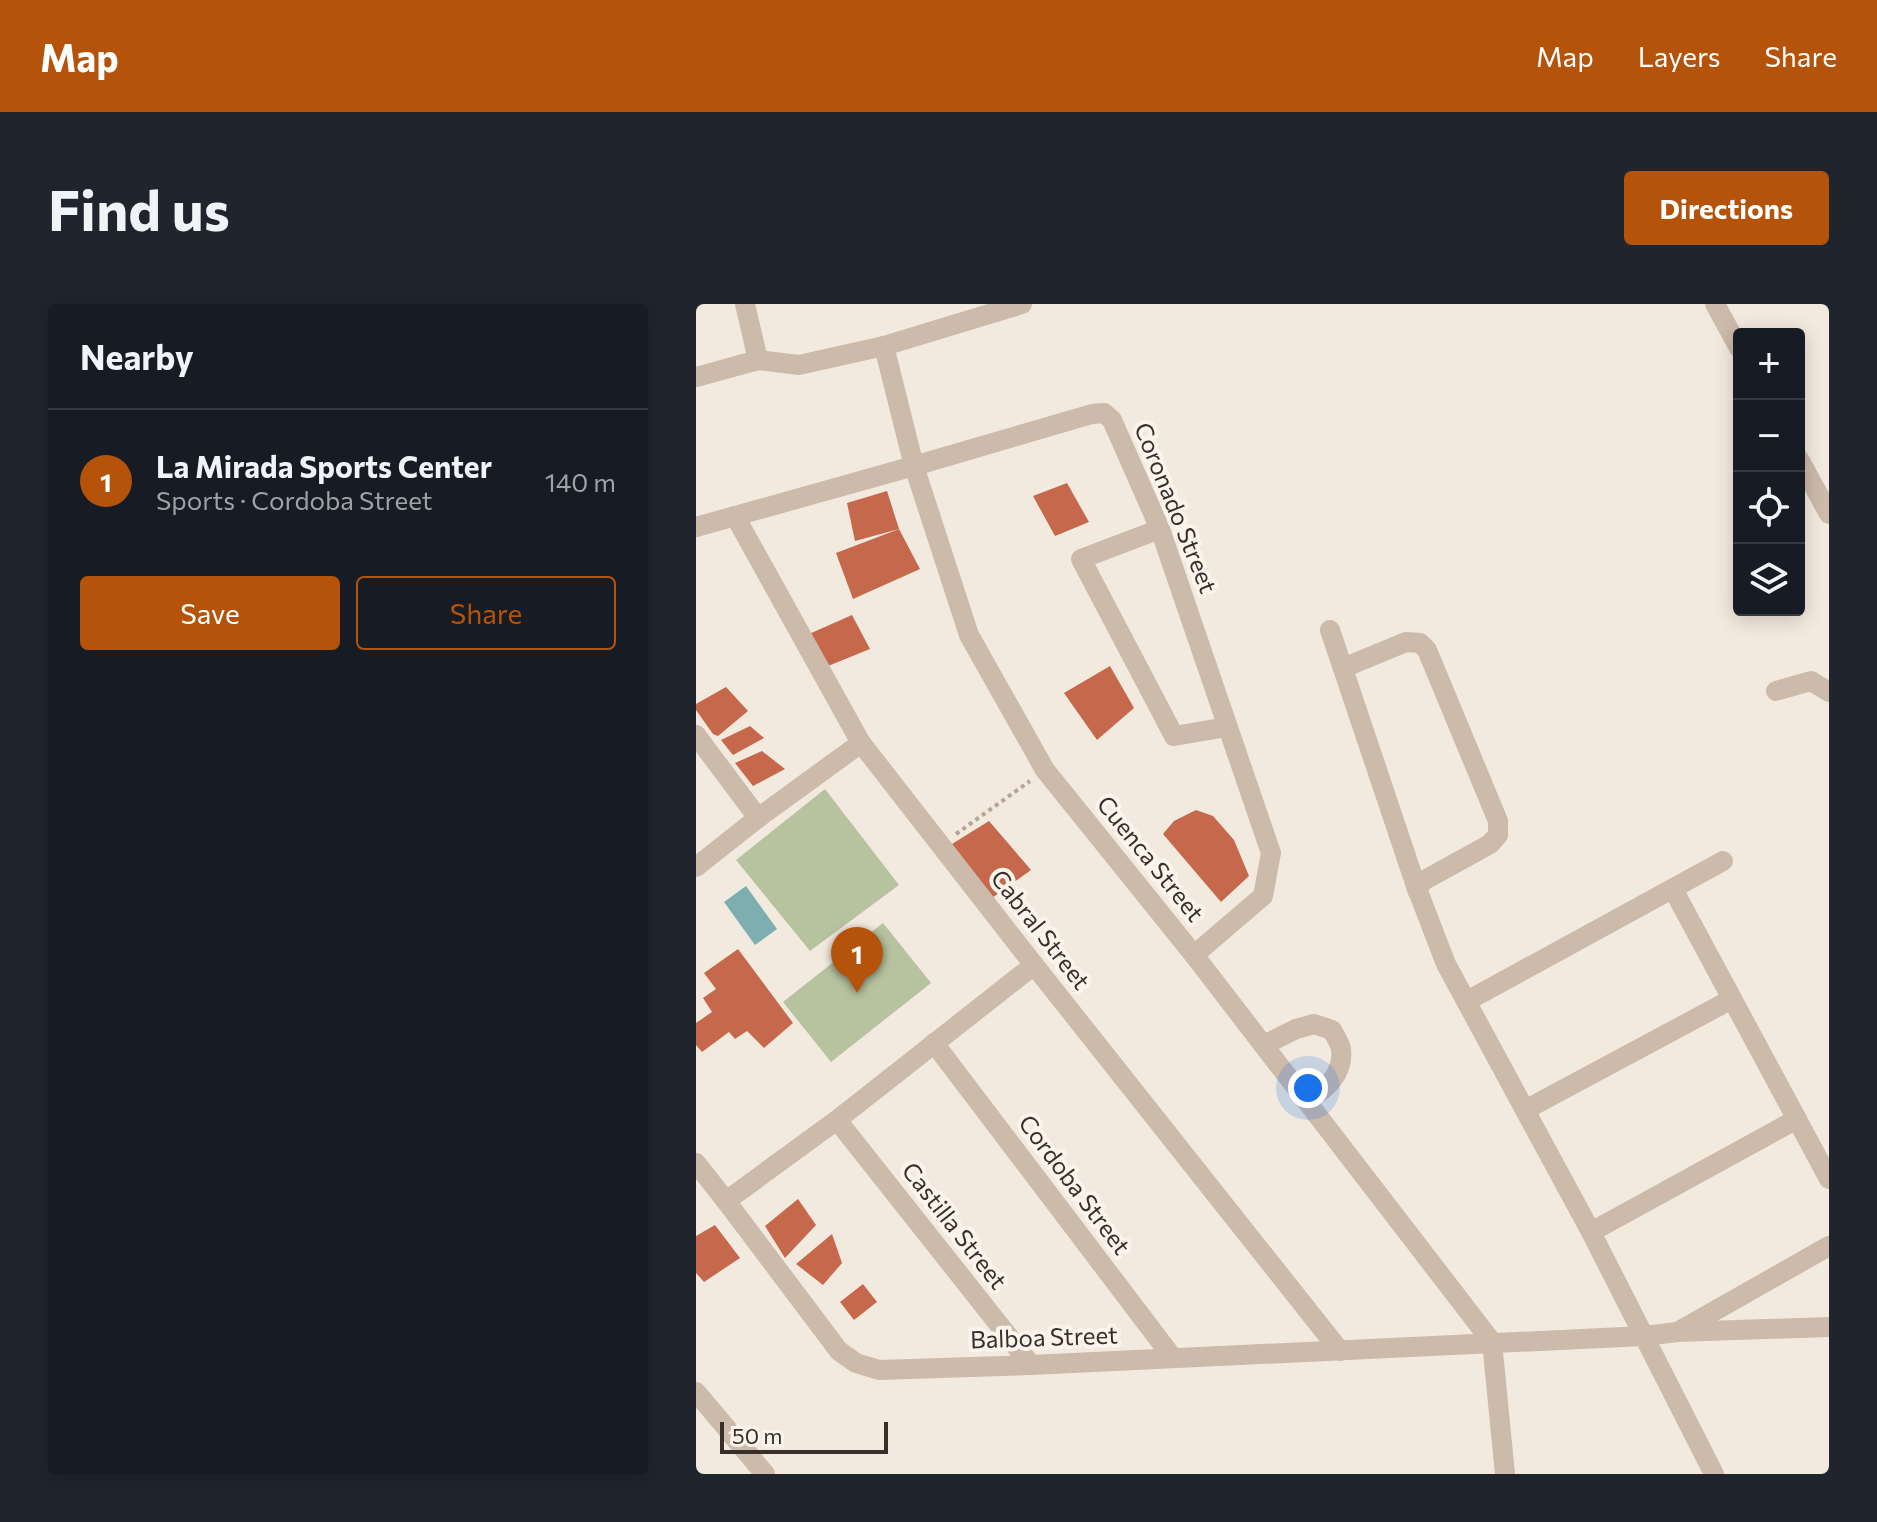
<!DOCTYPE html>
<meta charset="utf-8">
<style>
body{margin:0;font-family:Commissioner,sans-serif;background:#20242c;color:#f1f3f6}
.controls{position:absolute;right:24px;top:24px;display:grid;overflow:hidden;border-radius:8px;box-shadow:0 4px 20px #0003}
.controls button{width:72px;height:72px;display:grid;place-items:center;padding:0;border:0;border-bottom:2px solid #363941;background:#171b24;color:#f1f3f6;font:40px sans-serif}
.scale{position:absolute;left:24px;bottom:20px;width:168px;box-sizing:border-box;padding-left:8px;border:4px solid #392f2a;border-top:0;font-size:22px;line-height:28px;white-space:nowrap;color:#392f2a;-webkit-text-stroke:6px #faf4ec;paint-order:stroke}
.you{position:absolute;left:612px;top:784px;width:28px;height:28px;margin:-20px;border:6px solid #fff;border-radius:50%;background:#1a73e8;box-shadow:0 0 0 12px #1a73e833}
.badge{display:grid;place-items:center;width:52px;height:52px;border-radius:50%;background:#b45309;color:#fff;font-size:26px;font-weight:700}
.pin{position:absolute;translate:-50% -66px;filter:drop-shadow(0 2px 4px #0008)}
.pin::after{content:'';position:absolute;top:42px;width:28px;height:24px;background:inherit;clip-path:polygon(0 0,100% 0,50% 100%)}
.list{margin:0;padding:0;list-style:none}
h2{display:flex;justify-content:space-between;align-items:center;height:104px;margin:0;padding:0 32px;font-size:34px}
h2 small{font-size:26px;font-weight:400;color:#9ea1a6}
.list li{display:grid;grid-template-columns:52px 1fr auto;gap:24px;align-items:center;box-sizing:border-box;height:144px;padding:0 32px;border-top:2px solid #363941}
.list b{display:block;font-size:30px;white-space:nowrap}
.list p{margin:0;font-size:26px;white-space:nowrap;color:#9ea1a6}
.list em{font-size:26px;font-style:normal;color:#9ea1a6}
.actions{display:flex;gap:16px;padding:24px 32px}
.actions a{flex:1;padding:18px 0;border:2px solid #b45309;border-radius:8px;text-align:center;font-size:28px;color:#b45309}
.actions .main{background:#b45309;color:#fff}
.icon{flex:none;width:44px;height:44px;fill:none;stroke:currentColor;stroke-width:2;stroke-linecap:round;stroke-linejoin:round}
.map{position:relative;flex:none;width:1133px;height:1170px;overflow:hidden;border-radius:8px}
header{display:flex;align-items:center;gap:48px;box-sizing:border-box;height:112px;padding:0 40px;background:#b45309;color:#fff}
header strong{font-size:38px}
nav{display:flex;gap:44px;margin-inline-start:auto;font-size:28px}
.intro{display:flex;align-items:center;justify-content:space-between;box-sizing:border-box;height:192px;padding:0 48px}
h1{margin:0;font-size:56px}
.button{padding:20px 36px;border-radius:8px;background:#b45309;color:#fff;font-size:28px;font-weight:700}
main{display:flex;gap:48px;padding:0 48px}
aside{flex:1;background:#171b24;border-radius:8px;box-shadow:0 4px 20px #0003}
.map>svg:first-child{display:block}
.grass{fill:#b7c29f}
.water{fill:#7eafb0}
.building{fill:#c5684b}
.lines{fill:none;stroke-linecap:round;stroke-linejoin:round}
.path{stroke:#b7a495;stroke-width:4;stroke-dasharray:4 4;stroke-linecap:butt}
.minor{stroke:#ccbaab;stroke-width:20}
.labels{text-anchor:middle;stroke-width:8;stroke-linejoin:round;paint-order:stroke}
.street-label{font-size:24px;fill:#392f2a;stroke:#faf4ec}
</style>
<header>
<strong>Map</strong>
<nav><a>Map</a><a>Layers</a><a>Share</a></nav>
</header>
<div class="intro"><h1>Find us</h1><a class="button">Directions</a></div>
<main>
<aside>
<h2>Nearby<small></small></h2>
<ul class="list">
<li><span class="badge">1</span><div><b>La Mirada Sports Center</b><p>Sports · Cordoba Street</p></div><em>140 m</em></li>
</ul>
<div class="actions"><a class="main">Save</a><a>Share</a></div>
</aside>
<div class="map">
<svg width="1133" height="1170" viewBox="0 0 1133 1170">
<rect width="100%" height="100%" fill="#f3eadf"/>
<g class="grass">
<polygon points="129,485 203,581 114,647 40,556"/>
<polygon points="187,619 235,679 135,758 87,698"/>
</g>
<polygon class="water" points="50,582 81,625 59,641 28,598"/>
<g class="building">
<polygon points="371,179 393,218 359,232 337,192"/>
<polygon points="191,187 203,225 159,237 151,199"/>
<polygon points="203,225 224,265 157,295 140,249"/>
<polygon points="156,311 174,345 132,362 113,330"/>
<polygon points="414,362 438,404 401,436 368,389"/>
<polygon points="30,383 52,407 22,432 17,430 0,406 0,400"/>
<polygon points="54,422 68,434 37,451 25,436"/>
<polygon points="66,447 89,465 57,482 39,459"/>
<polygon points="500,506 517,512 538,536 553,572 525,598 467,530 478,517"/>
<polygon points="293,517 335,566 296,594 256,540"/>
<polygon points="42,645 97,719 68,744 51,727 39,735 33,728 6,748 0,741 0,719 16,708 7,694 20,685 8,669"/>
<polygon points="102,895 120,921 89,954 69,922"/>
<polygon points="19,921 44,954 8,978 0,969 0,932"/>
<polygon points="136,930 146,959 127,981 100,960"/>
<polygon points="167,980 181,998 158,1016 144,998"/>
</g>
<g class="lines">
<polyline class="path" points="260,530 334,477"/>
<g class="minor">
<polyline points="49,0 62,56 103,61 188,42 326,0"/>
<polyline points="1019,0 1043,44"/>
<polyline points="188,42 218,162 273,331 349,466 498,651 796,1038"/>
<polyline points="0,73 62,56"/>
<polyline points="1103,155 1133,210"/>
<polyline points="39,212 165,439 338,661 644,1047"/>
<polyline points="0,223 218,162 396,110 408,109 416,116 464,225 575,549 567,592 498,651"/>
<polyline points="464,225 385,255 478,432 531,423"/>
<polyline points="634,326 720,582 750,660 895,928 1018,1170"/>
<polyline points="647,364 710,338 724,339 731,346 802,517 802,531 794,540 727,577 721,586"/>
<polyline points="1080,387 1115,377 1133,388"/>
<polyline points="0,431 62,514"/>
<polyline points="0,563 62,514 165,439"/>
<polyline points="977,585 1133,875"/>
<polyline points="771,697 1027,557"/>
<polyline points="238,739 477,1054"/>
<path d="M 568,741 L 600,725 L 618,720 L 636,726 C 639,732 644,739 645,745 C 648,770 630,785 611,797"/>
<polyline points="829,806 1036,695"/>
<polyline points="141,816 335,1061"/>
<polyline points="0,859 30,897 143,1047 160,1059 183,1066 335,1061 948,1032 981,1028 1133,1023"/>
<polyline points="30,897 141,816 338,661"/>
<polyline points="895,928 1101,815"/>
<polyline points="985,1026 1133,942"/>
<polyline points="796,1038 809,1170"/>
<polyline points="0,1088 69,1170"/>
</g>
</g>
<g class="labels">
<g class="street-label">
<text transform="translate(479 204) rotate(68)" y="8">Coronado Street</text>
<text transform="translate(454 555) rotate(51)" y="8">Cuenca Street</text>
<text transform="translate(344 626) rotate(52)" y="8">Cabral Street</text>
<text transform="translate(378 881) rotate(53)" y="8">Cordoba Street</text>
<text transform="translate(258 922) rotate(52)" y="8">Castilla Street</text>
<text transform="translate(348 1034) rotate(-2)" y="8">Balboa Street</text>
</g>
</g>
</svg>
<div class="controls">
<button>+</button>
<button>−</button>
<button><svg class="icon" aria-label="locate" viewBox="0 0 24 24"><circle cx="12" cy="12" r="6"/><path d="M12 2v4M12 18v4M2 12h4M18 12h4"/></svg></button>
<button><svg class="icon" aria-label="layers" viewBox="0 0 24 24"><path d="M12 4l9 5-9 5-9-5zM3 14l9 5 9-5"/></svg></button>
</div>
<div class="scale">50 m</div>
<div class="you"></div>
<div class="pin badge" style="left:161px;top:689px">1</div>
</div>
</main>
